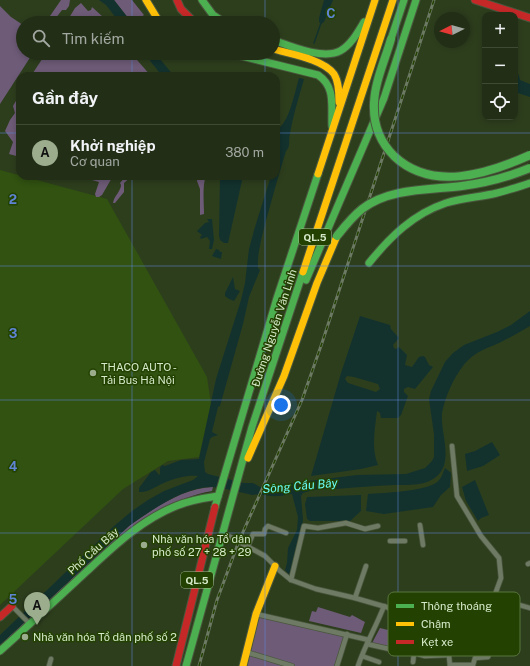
<!DOCTYPE html>
<html lang="vi">
<meta charset="utf-8">
<style>
body{margin:0;font-family:"Public Sans",sans-serif;background:#2e3a23;color:#f1f3f6}
.controls{position:absolute;right:12px;top:12px;display:grid;overflow:hidden;border-radius:8px;box-shadow:0 2px 6px #0003}
.controls button{width:36px;height:36px;display:grid;place-items:center;padding:0;border:0;border-bottom:1px solid #3f4a35;background:#222e16;color:#f1f3f6;font:20px sans-serif}
.compass{position:absolute;left:434px;top:12px;width:36px;height:36px;border-radius:50%;background:#222e16;box-shadow:0 2px 6px #0003;rotate:264deg}
.you{position:absolute;left:281px;top:405px;width:14px;height:14px;margin:-10px;border:3px solid #fff;border-radius:50%;background:#1a73e8;box-shadow:0 0 0 6px #1a73e833}
.badge{display:grid;place-items:center;width:26px;height:26px;border-radius:50%;background:#9bad8d;color:#111;font-size:13px;font-weight:700}
.pin{position:absolute;translate:-50% -33px;filter:drop-shadow(0 1px 2px #0008)}
.pin::after{content:'';position:absolute;top:21px;width:14px;height:12px;background:inherit;clip-path:polygon(0 0,100% 0,50% 100%)}
.list{margin:0;padding:0;list-style:none}
h2{display:flex;justify-content:space-between;align-items:center;height:52px;margin:0;padding:0 16px;font-size:17px}
h2 small{font-size:13px;font-weight:400;color:#a2a8a1}
.list li{display:grid;grid-template-columns:26px 1fr auto;gap:12px;align-items:center;box-sizing:border-box;height:56px;padding:0 16px;border-top:1px solid #3f4a35}
.list b{display:block;font-size:15px;white-space:nowrap}
.list p{margin:0;font-size:13px;white-space:nowrap;color:#a2a8a1}
.list em{font-size:13px;font-style:normal;color:#a2a8a1}
.icon{flex:none;width:22px;height:22px;fill:none;stroke:currentColor;stroke-width:2;stroke-linecap:round;stroke-linejoin:round}
.map{position:relative;flex:none;width:530px;height:666px;overflow:hidden}
.search{position:absolute;background:#222e16;box-shadow:0 2px 6px #0003;left:16px;top:16px;width:264px;height:44px;display:flex;align-items:center;gap:10px;box-sizing:border-box;padding:0 14px;border-radius:22px;color:#a2a8a1;font-size:15px}
.panel{position:absolute;background:#222e16;box-shadow:0 2px 6px #0003;left:16px;top:72px;width:264px;height:108px;border-radius:12px}
.map>svg:first-child{display:block}
.built{fill:#315211}
.green{fill:#6e5b78}
.water{fill:#13322e;fill-rule:evenodd}
.lines{fill:none;stroke-linecap:round;stroke-linejoin:round}
.stream{stroke:#13322e;stroke-width:1.5}
.street-casing{stroke:#4a573d;stroke-width:6}
.fast-casing{stroke:#4a573d;stroke-width:9}
.slow-casing{stroke:#4a573d;stroke-width:9}
.jam-casing{stroke:#4a573d;stroke-width:9}
.street{stroke:#6e7a64;stroke-width:4.5}
.fast{stroke:#4caf50;stroke-width:7}
.slow{stroke:#ffc107;stroke-width:7}
.jam{stroke:#c62828;stroke-width:7}
.rail-casing{stroke:#6c7963;stroke-width:3}
.rail{stroke:#234201;stroke-width:1.5;stroke-dasharray:4.5;stroke-linecap:butt}
.fast-bridge-casing{stroke:#4a573d;stroke-width:10;stroke-linecap:butt}
.fast-bridge{stroke:#4caf50;stroke-width:8}
.grid{fill:none;stroke:#5e84d3;stroke-width:1;stroke-opacity:0.55}
.poi-dot{fill:#9bad8d;stroke:#234201;stroke-width:1.5}
.labels{text-anchor:middle;stroke-width:3;stroke-linejoin:round;paint-order:stroke}
.shield{fill:#234201;stroke:#a0b78d;stroke-width:1}
.shield-label{font-size:10px;font-weight:bold;fill:#d6e9c9}
.street-label{font-size:11px;fill:#d6e9c9;stroke:#234201}
.poi-label{font-size:11px;fill:#d6e9c9;stroke:#234201;text-anchor:start}
.water-label{font-size:12px;font-style:italic;fill:#69fcf8;stroke:#234201}
.key{fill:#234201;stroke:#59743d;stroke-width:1}
.key-label{font-size:11px;fill:#d6e9c9}
.grid-label{font-size:13px;text-anchor:middle;font-weight:bold;fill:#5e84d3;stroke:#234201;stroke-width:3;stroke-linejoin:round;paint-order:stroke}
</style>
<div class="map">
<svg width="530" height="666" viewBox="0 0 530 666">
<rect width="100%" height="100%" fill="#2d3e1d"/>
<polygon class="built" points="0,170 107,199 207,377 211,404 199,457 168,461 123,489 0,605"/>
<g class="green">
<polygon points="61,0 70,0 69,6 66,10 62,10 52,23 44,23 50,16"/>
<polygon points="114,0 132,0 144,15 137,20 139,23 132,23"/>
<polygon points="81,3 88,11 91,10 92,7 103,17 102,23 66,23 75,8"/>
<polygon points="0,6 11,17 23,25 23,53 33,53 0,104"/>
<polygon points="46,53 131,53 151,76 31,76"/>
<polygon points="20,94 20,157 9,154 13,142 5,131 10,120 15,113 13,106"/>
<polygon points="65,176 113,176 102,195 99,197 96,197 95,194 99,182 85,178 68,180"/>
<path d="M 126,176 L 132,176 L 124,183 L 124,192 L 115,203 L 113,203 C 114,196 121,191 121,185 L 120,183 Z"/>
<path d="M 198,176 L 206,176 C 202,185 204,203 204,214 L 200,215 L 200,189 L 197,181 Z"/>
<path d="M 213,487 L 212,491 C 189,495 170,504 150,517 L 0,650 L 0,645 L 129,526 C 153,509 182,488 213,487 Z"/>
<polygon points="318,607 350,617 352,615 365,622 361,633 309,621 312,611 316,612"/>
<polygon points="256,614 347,634 337,666 243,666"/>
<polygon points="392,624 426,629 415,648 371,645 380,628 388,630"/>
</g>
<g class="water">
<polygon points="99,0 114,0 132,23 120,23 106,5"/>
<polygon points="324,0 333,0 324,22 321,24 319,22 319,18"/>
<polygon points="144,53 155,53 174,76 162,76"/>
<polygon points="515,72 518,73 520,80 530,84 530,97 515,92"/>
<path d="M 299,78 L 304,79 C 299,97 293,115 290,134 C 288,140 291,147 286,151 C 278,177 271,202 264,228 C 261,241 257,255 258,268 L 260,270 L 249,297 L 243,324 L 220,406 L 218,407 L 212,432 L 218,435 L 212,437 L 210,439 L 204,462 L 205,472 L 208,474 L 244,483 L 253,483 L 260,487 L 357,475 L 406,474 L 425,468 L 432,461 L 434,457 L 434,434 L 429,399 L 431,391 L 445,362 L 453,353 L 464,345 L 497,332 L 511,325 L 530,311 L 530,326 C 520,332 511,337 501,342 C 484,350 475,351 463,366 C 453,379 445,397 442,413 C 440,434 456,465 433,479 C 423,486 406,485 394,485 C 375,486 356,487 336,489 C 325,489 314,489 303,493 L 301,496 L 303,519 L 302,528 L 292,567 L 289,575 L 285,570 L 287,563 L 288,548 L 297,530 L 298,517 L 292,494 C 288,494 283,496 279,496 C 269,497 261,493 252,495 C 240,492 225,488 212,487 C 185,486 150,511 129,526 L 0,645 L 0,635 L 113,527 L 132,511 L 148,500 L 164,491 L 193,480 L 198,476 C 188,475 176,478 166,482 C 158,485 148,493 139,492 L 139,488 L 151,472 L 155,470 L 159,475 L 160,474 L 160,468 L 162,465 L 165,466 L 181,460 L 199,459 L 216,379 L 241,300 L 245,283 L 249,249 L 255,227 L 271,176 L 276,176 L 277,154 L 276,152 L 279,140 L 278,139 L 276,139 L 276,130 C 289,125 295,91 299,78 Z"/>
<polygon points="220,176 243,176 228,243 224,243 220,240 219,236"/>
<polygon points="207,219 212,219 214,240 212,249 209,249 210,241 207,237 201,239 200,237 202,235 197,231 205,223 209,222"/>
<polygon points="216,249 219,250 220,252 222,252 221,259 212,256"/>
<polygon points="233,277 235,289 240,291 234,301 229,299 225,296 225,293"/>
<path d="M 360,316 L 390,325 L 391,329 L 399,338 L 393,345 L 394,348 L 396,349 L 399,347 L 407,355 L 405,365 L 412,367 L 419,357 L 423,356 L 425,357 L 429,365 L 433,367 L 415,389 L 408,387 L 404,389 L 404,392 L 408,396 L 401,415 L 398,418 L 381,418 L 380,413 L 377,411 C 375,428 371,449 378,465 L 361,469 L 311,476 L 341,373 ZM 347,376 L 354,377 L 378,384 L 380,389 L 376,392 L 348,383 L 345,379 Z"/>
<polygon points="492,442 500,455 483,466 467,471 465,454 475,451"/>
<path d="M 445,468 L 451,473 L 450,487 L 441,495 L 433,507 L 384,514 L 366,511 L 368,494 C 383,493 432,491 439,480 C 442,477 443,472 445,468 Z"/>
<polygon points="475,480 489,515 481,518 478,521 466,501 462,487"/>
<polygon points="361,495 361,511 350,521 310,521 307,519 305,504 307,497"/>
</g>
<g class="lines">
<polyline class="stream" points="314,43 321,23"/>
<defs>
<g id="street">
<polyline points="452,446 457,496 481,536 499,558 501,578 493,600"/>
<polyline points="420,525 423,545"/>
<polyline points="223,533 265,556 280,571 291,580 316,589 355,598 452,626 449,656 450,666"/>
<polyline points="390,541 405,541"/>
<polyline points="248,546 253,534 264,534 265,529 268,526 286,533"/>
<polyline points="528,564 530,563"/>
<polyline points="291,580 304,526 318,528 346,523 365,529 378,526"/>
<polyline points="355,598 366,566"/>
<polyline points="12,606 30,624"/>
<polyline points="256,614 369,640"/>
<path d="M 452,626 C 461,621 468,617 475,610 C 477,608 479,605 481,603 C 492,595 518,605 530,608"/>
<polyline points="367,644 394,650"/>
<polyline points="246,652 292,666"/>
<polyline points="414,653 425,656 449,655"/>
<polyline points="362,656 379,662"/>
<polyline points="413,662 414,653 428,635 434,621"/>
<polyline points="450,665 473,665 475,658 488,657 492,646"/>
<polyline points="49,666 51,659"/>
<polyline points="337,666 347,634"/>
<path d="M 358,666 C 365,645 376,627 384,606"/>
</g>
<g id="fast">
<polyline points="202,0 213,15 225,23"/>
<polyline points="391,39 404,0"/>
<path d="M 273,40 C 290,46 323,60 340,51 C 351,45 358,32 364,22"/>
<path d="M 229,53 L 318,75 C 336,87 331,106 332,126"/>
<path d="M 369,263 C 390,237 413,214 446,203 C 463,198 480,197 497,193 C 508,190 519,187 530,183"/>
<polyline points="306,280 384,98 416,0"/>
<polyline points="215,507 277,298 318,174"/>
<path d="M 0,651 C 29,625 57,599 86,572 C 113,547 141,520 176,506 C 190,500 204,498 218,496"/>
<polyline points="186,666 252,427 303,272"/>
</g>
<g id="slow">
<polyline points="146,0 160,23"/>
<path d="M 273,49 C 290,54 323,59 334,74 C 339,82 339,93 339,102"/>
<polyline points="318,174 375,0"/>
<polyline points="303,272 393,0"/>
<polyline points="248,458 284,376 317,283 337,236"/>
<polyline points="243,666 256,614 275,566"/>
</g>
<g id="jam">
<polyline points="177,0 181,9 195,23"/>
<polyline points="475,0 530,18"/>
<polyline points="0,617 12,606"/>
<polyline points="176,666 215,507"/>
</g>
</defs>
<use href="#street" class="street-casing"/>
<use href="#fast" class="fast-casing"/>
<use href="#slow" class="slow-casing"/>
<use href="#jam" class="jam-casing"/>
<use href="#street" class="street"/>
<use href="#fast" class="fast"/>
<use href="#slow" class="slow"/>
<use href="#jam" class="jam"/>
<defs>
<polyline id="rail" points="199,666 217,600 239,541 302,400 322,343 434,0"/>
</defs>
<use href="#rail" class="rail-casing"/>
<use href="#rail" class="rail"/>
<defs>
<g id="fast-bridge">
<path d="M 391,39 C 385,60 375,81 374,103 C 373,123 380,142 394,156 C 432,192 488,174 530,155"/>
<path d="M 337,236 C 345,226 352,217 362,209 C 389,188 429,190 462,186 C 486,183 508,177 530,168"/>
</g>
</defs>
<use href="#fast-bridge" class="fast-bridge-casing"/>
<use href="#fast-bridge" class="fast-bridge"/>
</g>
<path class="grid" d="M 132,0 L 132,23M 265,0 L 265,23M 398,0 L 398,666M 132,53 L 132,76M 265,53 L 265,76M 0,133 L 20,133M 276,133 L 530,133M 132,176 L 132,666M 265,176 L 265,666M 0,266 L 530,266M 0,400 L 530,400M 0,533 L 530,533"/>
<g class="poi-dot">
<circle cx="93" cy="373" r="4"/>
<circle cx="144" cy="545" r="4"/>
<circle cx="25" cy="637" r="4"/>
</g>
<g class="labels">
<g class="shield">
<rect x="299" y="229" width="32" height="16" rx="3"/>
<rect x="181" y="572" width="32" height="16" rx="3"/>
</g>
<g class="shield-label">
<text x="315" y="241">QL.5</text>
<text x="197" y="584">QL.5</text>
</g>
<g class="street-label">
<text transform="translate(274 328) rotate(-72)" y="4">Đường Nguyễn Văn Linh</text>
<text transform="translate(93 551) rotate(-42)" y="4">Phố Cầu Bây</text>
</g>
<g class="poi-label">
<text x="101" y="371">THACO AUTO -<tspan x="101" dy="13">Tải Bus Hà Nội</tspan></text>
<text x="152" y="543">Nhà văn hóa Tổ dân<tspan x="152" dy="13">phố số 27 + 28 + 29</tspan></text>
<text x="33" y="641">Nhà văn hóa Tổ dân phố số 2</text>
</g>
<g class="water-label">
<text transform="translate(300 486) rotate(-5)" y="4">Sông Cầu Bây</text>
</g>
</g>
<rect x="388" y="592" width="132" height="64" rx="6" class="key"/>
<rect x="396" y="604" width="18" height="4" fill="#4caf50"/>
<rect x="396" y="622" width="18" height="4" fill="#ffc107"/>
<rect x="396" y="640" width="18" height="4" fill="#c62828"/>
<g class="key-label">
<text x="421" y="610">Thông thoáng</text>
<text x="421" y="628">Chậm</text>
<text x="421" y="646">Kẹt xe</text>
</g>
<g class="grid-label">
<text x="331" y="18">C</text>
<text x="13" y="204">2</text>
<text x="13" y="338">3</text>
<text x="13" y="471">4</text>
<text x="13" y="604">5</text>
</g>
</svg>
<div class="controls">
<button>+</button>
<button>−</button>
<button><svg class="icon" aria-label="locate" viewBox="0 0 24 24"><circle cx="12" cy="12" r="6"/><path d="M12 2v4M12 18v4M2 12h4M18 12h4"/></svg></button>
</div>
<svg class="compass" viewBox="-18 -18 36 36"><path d="M0-13l5 13h-10z" fill="#e53935"/><path d="M0 13l5-13h-10z" fill="#a2a8a1"/></svg>
<div class="you"></div>
<div class="pin badge" style="left:37px;top:625px">A</div>
<div class="search"><svg class="icon" aria-label="search" viewBox="0 0 24 24"><circle cx="10" cy="10" r="6"/><path d="M15 15l6 6"/></svg>Tìm kiếm</div>
<section class="panel">
<h2>Gần đây<small></small></h2>
<ul class="list">
<li><span class="badge">A</span><div><b>Khởi nghiệp</b><p>Cơ quan</p></div><em>380 m</em></li>
</ul>
</section>
</div>
